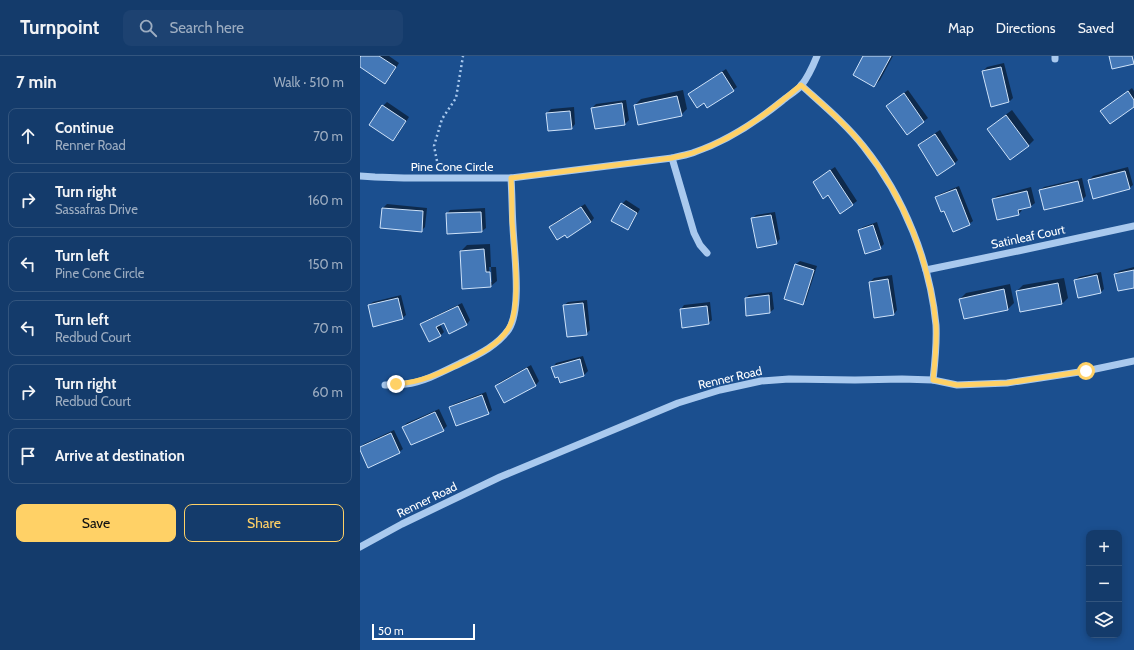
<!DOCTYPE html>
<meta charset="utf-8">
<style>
body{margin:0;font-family:Cabin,sans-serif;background:#1d4271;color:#f1f3f6}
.controls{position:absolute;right:12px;bottom:12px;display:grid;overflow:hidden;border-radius:8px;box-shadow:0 2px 6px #0003}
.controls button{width:36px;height:36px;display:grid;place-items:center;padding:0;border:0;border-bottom:1px solid #33557e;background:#143b6b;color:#f1f3f6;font:20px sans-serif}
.scale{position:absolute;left:12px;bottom:10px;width:103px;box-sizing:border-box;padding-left:4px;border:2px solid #fff;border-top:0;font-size:11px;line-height:14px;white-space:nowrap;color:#fff;-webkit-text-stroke:3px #1b4f8f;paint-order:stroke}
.stop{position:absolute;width:12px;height:12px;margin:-9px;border:3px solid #ffd166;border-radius:50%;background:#fff}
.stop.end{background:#ffd166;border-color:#fff;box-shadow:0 1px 4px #0008}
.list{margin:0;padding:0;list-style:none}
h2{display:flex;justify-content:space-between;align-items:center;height:52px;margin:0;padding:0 16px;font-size:17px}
h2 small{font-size:13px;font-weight:400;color:#9dadc1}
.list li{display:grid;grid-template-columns:26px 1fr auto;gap:12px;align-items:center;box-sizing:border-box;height:56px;margin:0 8px 8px;padding:0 8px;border:1px solid #33557e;border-radius:8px}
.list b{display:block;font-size:15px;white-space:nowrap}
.list p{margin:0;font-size:13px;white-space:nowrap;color:#9dadc1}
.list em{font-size:13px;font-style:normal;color:#9dadc1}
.actions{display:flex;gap:8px;padding:12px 16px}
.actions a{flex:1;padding:9px 0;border:1px solid #ffd166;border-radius:8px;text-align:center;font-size:14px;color:#ffd166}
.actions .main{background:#ffd166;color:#111}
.icon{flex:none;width:22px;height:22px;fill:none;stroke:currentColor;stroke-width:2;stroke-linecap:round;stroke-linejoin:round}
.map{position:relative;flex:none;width:774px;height:594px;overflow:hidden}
header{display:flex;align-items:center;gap:24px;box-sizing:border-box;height:56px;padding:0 20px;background:#143b6b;border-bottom:1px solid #33557e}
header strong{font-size:19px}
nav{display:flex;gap:22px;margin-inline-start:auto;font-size:14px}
.search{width:280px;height:36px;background:#1d4271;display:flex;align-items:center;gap:10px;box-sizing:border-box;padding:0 14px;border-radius:8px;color:#9dadc1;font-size:15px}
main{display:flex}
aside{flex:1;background:#143b6b}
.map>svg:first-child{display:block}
.shadow{fill:#0007;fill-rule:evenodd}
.building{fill:#4478b7;stroke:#cfe3fa}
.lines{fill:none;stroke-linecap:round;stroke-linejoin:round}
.path{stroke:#a9c9ee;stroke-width:2.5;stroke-dasharray:2 3;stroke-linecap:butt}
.minor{stroke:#a9c9ee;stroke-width:7}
.route{stroke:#ffd166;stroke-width:5}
.labels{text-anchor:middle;stroke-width:3;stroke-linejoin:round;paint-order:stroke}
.street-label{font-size:12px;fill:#fff;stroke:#1b4f8f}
</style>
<header>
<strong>Turnpoint</strong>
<div class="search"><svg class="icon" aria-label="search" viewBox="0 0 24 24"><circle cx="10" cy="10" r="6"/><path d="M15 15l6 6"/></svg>Search here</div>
<nav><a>Map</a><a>Directions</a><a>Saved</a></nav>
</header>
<main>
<aside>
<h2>7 min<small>Walk · 510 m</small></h2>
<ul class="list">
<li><svg class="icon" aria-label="ahead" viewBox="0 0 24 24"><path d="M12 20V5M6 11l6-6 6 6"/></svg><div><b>Continue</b><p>Renner Road</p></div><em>70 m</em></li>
<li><svg class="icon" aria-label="right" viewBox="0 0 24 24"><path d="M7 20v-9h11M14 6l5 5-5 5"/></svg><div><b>Turn right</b><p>Sassafras Drive</p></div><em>160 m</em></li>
<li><svg class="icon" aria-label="left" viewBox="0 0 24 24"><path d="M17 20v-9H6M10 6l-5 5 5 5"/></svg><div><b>Turn left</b><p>Pine Cone Circle</p></div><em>150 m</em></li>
<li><svg class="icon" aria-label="left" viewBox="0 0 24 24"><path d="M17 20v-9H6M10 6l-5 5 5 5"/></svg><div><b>Turn left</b><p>Redbud Court</p></div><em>70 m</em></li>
<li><svg class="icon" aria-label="right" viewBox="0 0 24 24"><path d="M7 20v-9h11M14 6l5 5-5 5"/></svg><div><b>Turn right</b><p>Redbud Court</p></div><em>60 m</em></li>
<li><svg class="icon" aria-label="arrive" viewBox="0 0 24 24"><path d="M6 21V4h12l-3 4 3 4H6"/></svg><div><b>Arrive at destination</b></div></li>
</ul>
<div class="actions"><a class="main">Save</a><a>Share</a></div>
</aside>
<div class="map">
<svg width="774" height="594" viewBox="0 0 774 594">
<rect width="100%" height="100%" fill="#1b4f8f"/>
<g class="shadow">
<polygon points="2,0 29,0 39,7 29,23 25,26 0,10 0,3"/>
<polygon points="504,0 533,0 520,24 514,30"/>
<polygon points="644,7 653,42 649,46 631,50 623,15 627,11"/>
<polygon points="366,13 377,31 373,34 344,45 330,38 333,35"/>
<polygon points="772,32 774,35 774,50 746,52"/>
<polygon points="323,34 327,53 321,59 275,49 281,43"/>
<polygon points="548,34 568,62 548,77 528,50"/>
<polygon points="266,44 269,64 265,68 235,72 232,52 236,48"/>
<polygon points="27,46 49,61 37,80 33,84 10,68 23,50"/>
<polygon points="214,51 215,68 212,72 187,57 191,53"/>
<polygon points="652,54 674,84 668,90 629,73 635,67"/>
<polygon points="580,74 598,104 594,108 559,89 563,85"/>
<polygon points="475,111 497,145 481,157 468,138 454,126 458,122"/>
<polygon points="768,111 773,129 769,132 729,124 733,120"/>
<polygon points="722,122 726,140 722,144 680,134 684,131"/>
<polygon points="599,130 613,165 609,168 585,153 576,141 580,138"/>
<polygon points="671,131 675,147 671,150 662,152 662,154 659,158 633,143 637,140"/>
<polygon points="266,144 280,153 271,169 268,173 262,148"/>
<polygon points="27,148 67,152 65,171 61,175 23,152"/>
<polygon points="225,148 234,162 231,166 206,178 190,171 194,167"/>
<polygon points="125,152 126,172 122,175 88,177 87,158 90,154"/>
<polygon points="415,156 420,183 416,187 392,163 396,159"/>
<polygon points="517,166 524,188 520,192 499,174 503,171"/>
<path d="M 130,188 L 131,211 L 136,211 L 137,225 L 131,230 L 103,232 L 101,195 L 107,189 ZM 129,211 L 131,211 L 132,226 L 130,226 Z"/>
<polygon points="440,205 457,210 446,244 443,248 436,208"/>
<polygon points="774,211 774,231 755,218 759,215"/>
<polygon points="741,216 744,233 741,236 715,224 719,221"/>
<polygon points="532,219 537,254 534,258 510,226 514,222"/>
<polygon points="704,222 708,242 702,248 657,235 663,229"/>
<polygon points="650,228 654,247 648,253 605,262 600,243 606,237"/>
<polygon points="412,236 414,253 410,256 386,242 389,239"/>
<polygon points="41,239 46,259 42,262 9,249 13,246"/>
<polygon points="227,244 230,274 226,278 204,249 208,246"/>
<polygon points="350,246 352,264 348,267 321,253 324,249"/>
<polygon points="102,247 110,264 107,268 90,276 85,266 80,268 84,276 80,280 61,269 65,265"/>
<polygon points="223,300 228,315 224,319 200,326 199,319 193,311 196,307"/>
<polygon points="171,309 179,325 176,329 145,346 136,330 140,326"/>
<polygon points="126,336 132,354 128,357 90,351 94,348"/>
<polygon points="79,353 87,370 83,374 43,371 47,367"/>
<polygon points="34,374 43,393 39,396 0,392 4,388"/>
</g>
<g class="building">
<polygon points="1,0 19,0 36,11 25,28 0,11 0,1"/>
<polygon points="503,0 531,0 514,31 493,19"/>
<polygon points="749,0 772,0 774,8 752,13"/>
<polygon points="641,11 649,46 631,51 622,15"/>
<polygon points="362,16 374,35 347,52 344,47 337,52 328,38"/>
<polygon points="768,35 774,44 774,51 750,68 740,55"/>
<polygon points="544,37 564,66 547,79 526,50"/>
<polygon points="317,40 322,60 278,69 274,49"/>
<polygon points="262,47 265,69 235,73 231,52"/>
<polygon points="22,49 46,65 33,85 9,69"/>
<polygon points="210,55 212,73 188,75 186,57"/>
<polygon points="646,59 669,90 650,104 627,73"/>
<polygon points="575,78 595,108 577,120 558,89"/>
<polygon points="470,114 493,149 480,158 468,139 463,143 453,126"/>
<polygon points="765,115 770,133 733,143 728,124"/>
<polygon points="718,125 723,145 684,154 679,134"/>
<polygon points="596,133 610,169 593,176 584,155 581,156 575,141"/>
<polygon points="667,135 671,151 658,154 659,159 637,164 632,143"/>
<polygon points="261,147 277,157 268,174 251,165"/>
<polygon points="221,151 231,166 207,182 205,179 197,184 189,171"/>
<polygon points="22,152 63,155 62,176 20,172"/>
<polygon points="121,156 122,176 87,178 86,157"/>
<polygon points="411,159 417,188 397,192 391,162"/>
<polygon points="513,169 521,193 505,198 498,174"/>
<polygon points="124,193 126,216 130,216 131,231 102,233 100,195"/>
<polygon points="435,208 454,214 443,249 424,243"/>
<polygon points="774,214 774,232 758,235 754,218"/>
<polygon points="737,219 741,237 718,242 714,224"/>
<polygon points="528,223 534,259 514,262 509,226"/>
<polygon points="698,227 702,248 660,256 656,235"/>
<polygon points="644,233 648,254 604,263 599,243"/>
<polygon points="409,239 410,257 386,260 385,242"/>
<polygon points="38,242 43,263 13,271 8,249"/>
<polygon points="223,247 227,279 207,281 203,249"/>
<polygon points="98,250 107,269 89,278 84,267 76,271 81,280 69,286 60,268"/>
<polygon points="347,250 349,268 322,272 320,253"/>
<polygon points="220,303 224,320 200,327 198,321 195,322 191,311"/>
<polygon points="167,312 176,330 144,347 135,330"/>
<polygon points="122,339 129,358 96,370 89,351"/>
<polygon points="75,356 84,375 51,389 42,371"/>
<polygon points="31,377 40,397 8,412 0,394 0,391"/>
</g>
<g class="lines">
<polyline class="path" points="77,105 74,90 82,63 96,42 103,0"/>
<g class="minor">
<polyline points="695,0 695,3"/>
<path d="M 441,29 C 463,49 486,68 504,91 C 544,141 570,206 576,269 C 577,288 575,306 573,324"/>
<polyline points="312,102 334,177 340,189 347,197"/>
<path d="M 0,120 L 15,121 L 44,122 L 151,122 L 312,102 C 319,100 328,99 335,96 C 367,85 396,66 422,45 C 428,40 436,35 441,30 C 448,21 453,10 457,0"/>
<polyline points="566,214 658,195 774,170"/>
<path d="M 25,329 C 32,329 39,329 46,328 C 65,326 86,314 103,306 C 120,298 138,289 149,273 C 162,252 154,196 153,171 C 152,154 152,138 151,122"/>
<polyline points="0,491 42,468 140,421 318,347 360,334 401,325 429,323 495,324 542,323 573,324 597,329 647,327 726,315 774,305"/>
</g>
</g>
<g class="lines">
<path class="route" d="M 36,328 C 59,327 81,317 102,307 C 119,298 137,290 148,273 C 162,253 154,190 152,165 C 152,151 152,136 151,122 L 312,102 C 319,100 328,99 335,96 C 376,82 409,56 441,29 C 463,49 486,68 504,91 C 544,141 570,206 576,269 C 577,288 575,306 573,324 L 597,329 L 647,327 L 726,315"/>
</g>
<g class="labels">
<g class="street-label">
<text x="92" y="115">Pine Cone Circle</text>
<text transform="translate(668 181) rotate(-12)" y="4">Satinleaf Court</text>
<text transform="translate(370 322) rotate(-13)" y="4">Renner Road</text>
<text transform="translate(67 444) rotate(-26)" y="4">Renner Road</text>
</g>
</g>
</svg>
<div class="controls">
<button>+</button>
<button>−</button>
<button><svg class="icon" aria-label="layers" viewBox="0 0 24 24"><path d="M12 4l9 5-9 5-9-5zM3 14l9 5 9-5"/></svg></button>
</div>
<div class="scale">50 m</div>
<div class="stop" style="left:726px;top:315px"></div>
<div class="stop end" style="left:36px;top:328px"></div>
</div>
</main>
